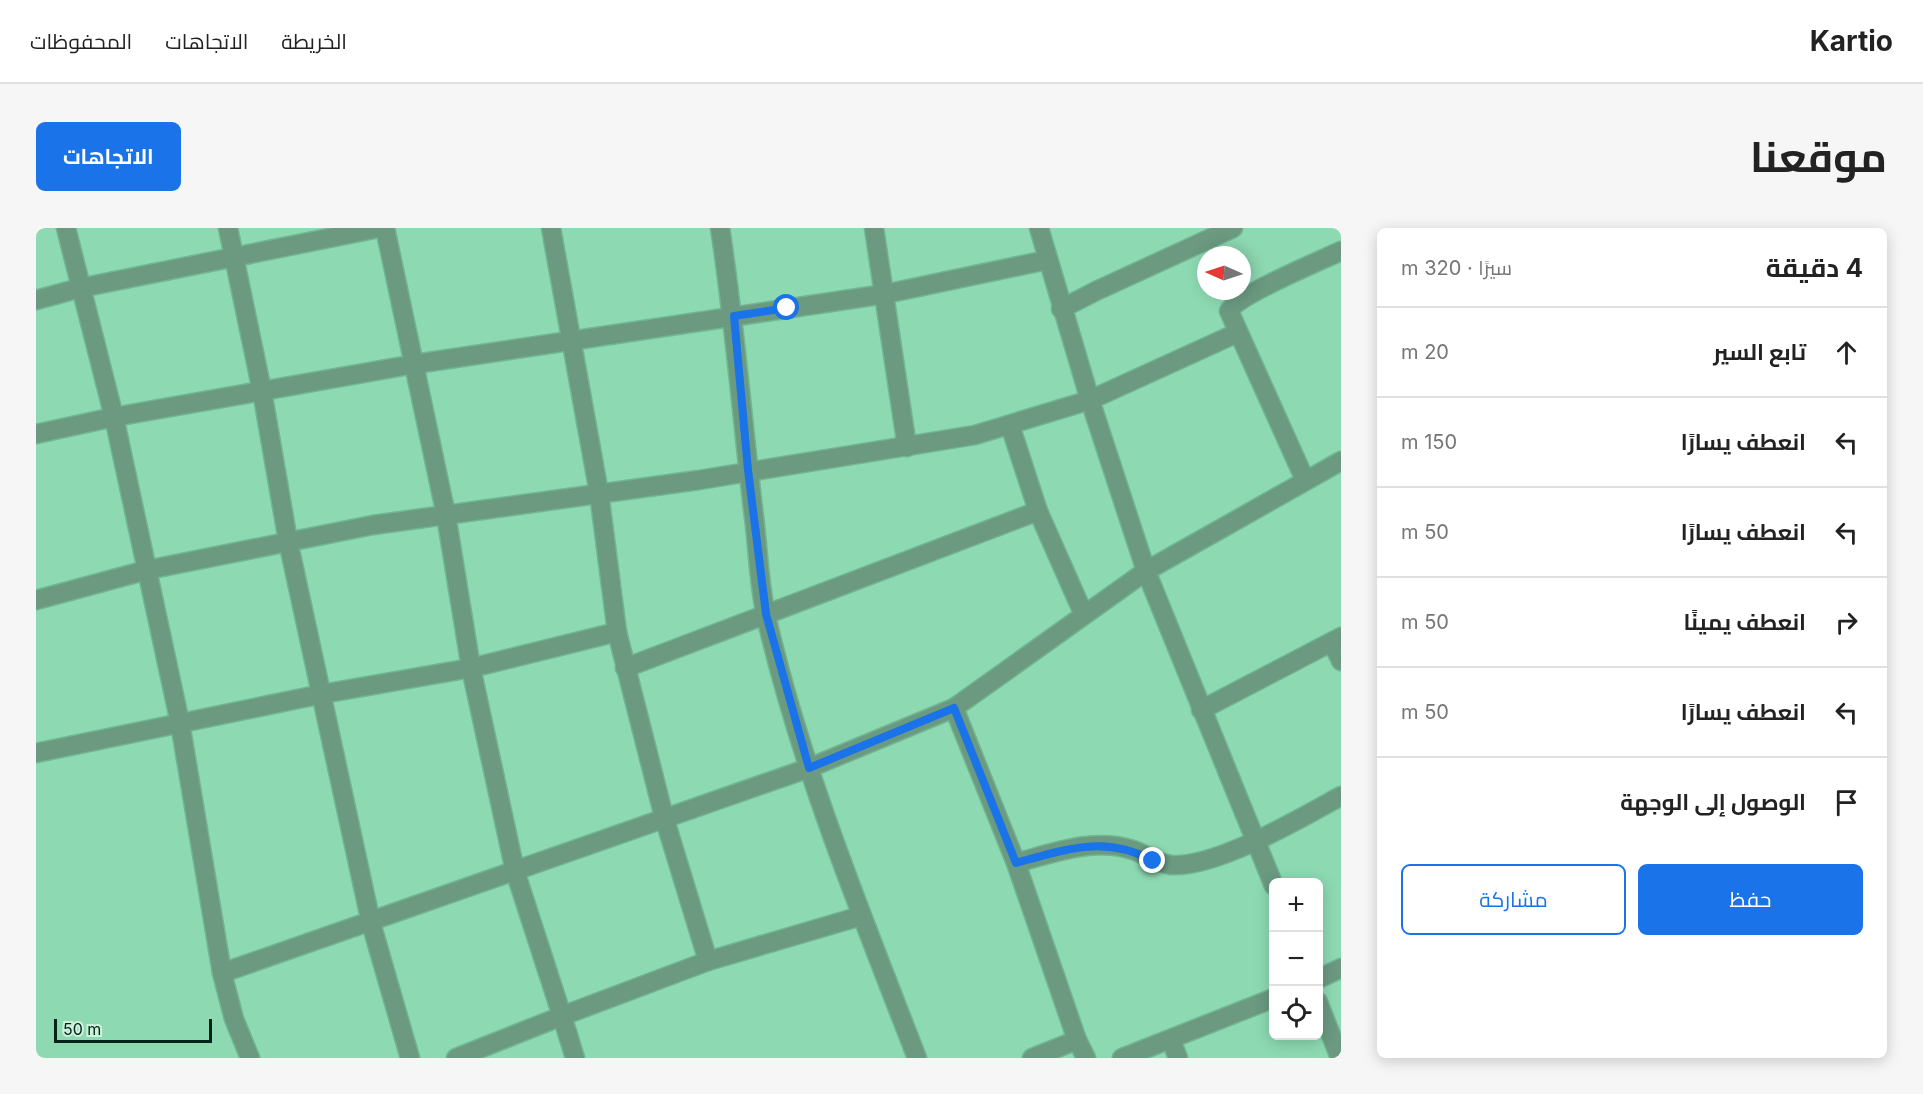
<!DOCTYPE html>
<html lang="ar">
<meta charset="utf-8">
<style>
body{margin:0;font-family:Inter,Cairo,sans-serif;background:#f6f6f6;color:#222;direction:rtl}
.controls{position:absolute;right:18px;bottom:18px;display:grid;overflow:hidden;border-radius:9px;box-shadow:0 3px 15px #0003}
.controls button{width:54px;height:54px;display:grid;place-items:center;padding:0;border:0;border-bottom:2px solid #e0e0e0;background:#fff;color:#222;font:30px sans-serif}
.compass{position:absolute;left:1161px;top:18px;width:54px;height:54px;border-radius:50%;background:#fff;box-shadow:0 3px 15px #0003;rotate:273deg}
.scale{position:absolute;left:18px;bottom:15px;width:158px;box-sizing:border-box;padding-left:6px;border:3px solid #032416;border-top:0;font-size:16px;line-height:21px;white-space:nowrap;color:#032416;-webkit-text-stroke:4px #ccf1dc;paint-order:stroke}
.stop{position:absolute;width:18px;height:18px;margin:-14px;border:4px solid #1a73e8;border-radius:50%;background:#fff}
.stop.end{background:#1a73e8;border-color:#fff;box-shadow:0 2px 6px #0008}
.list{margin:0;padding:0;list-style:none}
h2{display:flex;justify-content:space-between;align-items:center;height:78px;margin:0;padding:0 24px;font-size:26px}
h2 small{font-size:20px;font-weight:400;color:#767676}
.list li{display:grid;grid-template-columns:39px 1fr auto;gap:18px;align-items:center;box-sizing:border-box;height:90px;padding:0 24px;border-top:2px solid #e0e0e0}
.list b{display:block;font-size:22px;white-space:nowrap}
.list em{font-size:20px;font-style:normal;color:#767676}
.actions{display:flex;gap:12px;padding:18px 24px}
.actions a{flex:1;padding:14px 0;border:2px solid #1a73e8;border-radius:9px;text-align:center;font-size:21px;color:#1a73e8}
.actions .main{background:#1a73e8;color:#fff}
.icon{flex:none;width:33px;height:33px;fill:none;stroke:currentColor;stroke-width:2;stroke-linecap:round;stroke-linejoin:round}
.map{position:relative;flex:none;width:1305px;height:830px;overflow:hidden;direction:ltr;border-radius:9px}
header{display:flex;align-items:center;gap:36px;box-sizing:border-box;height:84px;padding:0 30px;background:#fff;border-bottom:2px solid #e0e0e0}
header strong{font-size:28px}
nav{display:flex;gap:33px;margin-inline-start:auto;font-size:21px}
.intro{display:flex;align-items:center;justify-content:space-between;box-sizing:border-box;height:144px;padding:0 36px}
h1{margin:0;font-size:42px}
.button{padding:15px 27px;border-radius:9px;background:#1a73e8;color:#fff;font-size:21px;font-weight:700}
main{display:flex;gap:36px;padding:0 36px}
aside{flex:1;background:#fff;border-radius:9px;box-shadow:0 3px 15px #0003}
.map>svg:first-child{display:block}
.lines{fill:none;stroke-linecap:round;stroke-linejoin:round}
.minor-casing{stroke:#71b693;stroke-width:21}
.minor{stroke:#6b9a81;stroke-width:18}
.route{stroke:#1a73e8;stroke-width:8}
</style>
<header>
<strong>Kartio</strong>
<nav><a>الخريطة</a><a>الاتجاهات</a><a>المحفوظات</a></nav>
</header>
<div class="intro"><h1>موقعنا</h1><a class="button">الاتجاهات</a></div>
<main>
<aside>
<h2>4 دقيقة<small>سيرًا · 320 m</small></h2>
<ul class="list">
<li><svg class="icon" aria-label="ahead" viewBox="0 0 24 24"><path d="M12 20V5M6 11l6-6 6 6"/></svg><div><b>تابع السير</b></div><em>20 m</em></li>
<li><svg class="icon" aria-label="left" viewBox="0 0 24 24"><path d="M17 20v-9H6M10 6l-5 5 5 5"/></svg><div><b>انعطف يسارًا</b></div><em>150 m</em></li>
<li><svg class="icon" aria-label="left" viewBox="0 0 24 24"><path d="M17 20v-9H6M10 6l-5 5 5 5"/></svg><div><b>انعطف يسارًا</b></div><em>50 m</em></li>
<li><svg class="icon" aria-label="right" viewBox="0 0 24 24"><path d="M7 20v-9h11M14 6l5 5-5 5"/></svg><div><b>انعطف يمينًا</b></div><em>50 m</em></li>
<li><svg class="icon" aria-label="left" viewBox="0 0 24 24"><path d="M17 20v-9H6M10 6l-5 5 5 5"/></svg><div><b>انعطف يسارًا</b></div><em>50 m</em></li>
<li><svg class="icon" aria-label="arrive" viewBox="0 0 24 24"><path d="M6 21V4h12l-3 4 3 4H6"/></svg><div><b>الوصول إلى الوجهة</b></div></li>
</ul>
<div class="actions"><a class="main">حفظ</a><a>مشاركة</a></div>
</aside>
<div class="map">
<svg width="1305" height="830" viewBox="0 0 1305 830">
<rect width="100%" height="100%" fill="#8ddab2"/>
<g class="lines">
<defs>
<g id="minor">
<polyline points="30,0 78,189 144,495 186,745 198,791 214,830"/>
<polyline points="192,0 226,163 252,313 335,695 374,830"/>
<polyline points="349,0 410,287 435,440 479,643 526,788 672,733 628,589 581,404 563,265 515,0"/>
<path d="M 684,0 C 699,96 706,192 718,289 C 722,321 723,356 730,388 C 765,540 825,685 881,830"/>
<polyline points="838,0 871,219"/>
<polyline points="1003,0 1054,172 1110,343 1238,658"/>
<polyline points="0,72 44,60 343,0"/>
<polyline points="1025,81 1060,63 1197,0"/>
<polyline points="974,197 1002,283 1048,387"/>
<polyline points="0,206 78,189 379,136 849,66 1011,32"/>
<path d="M 1269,252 L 1193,83 C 1203,66 1284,33 1305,23"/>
<polyline points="0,372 111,342 337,297 663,252 939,207 1054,172 1201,105"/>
<polyline points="1296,414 1305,433"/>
<polyline points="589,440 1002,283"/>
<path d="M 918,480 L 980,635 C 1017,625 1059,609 1097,622 C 1111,627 1120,635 1135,637 C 1180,640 1265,590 1305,568"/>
<polyline points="1165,482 1305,409"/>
<polyline points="0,525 286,466 435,440 581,404"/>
<polyline points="980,635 1041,812 1050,830"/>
<polyline points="672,733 825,688"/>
<polyline points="186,745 773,540 918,480 1110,343 1305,233"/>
<polyline points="1282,751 1305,740"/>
<polyline points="1282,774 1304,830"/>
<polyline points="1135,812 1142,830"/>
<polyline points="420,830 526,788 539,830"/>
<polyline points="996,830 1041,812"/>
<polyline points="1086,830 1238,770"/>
</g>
</defs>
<use href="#minor" class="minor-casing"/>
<use href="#minor" class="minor"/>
</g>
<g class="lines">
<path class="route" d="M 751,80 L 698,88 L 712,242 L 730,386 L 773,540 L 918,480 L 980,635 C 1029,622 1069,606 1117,633"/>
</g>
</svg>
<div class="controls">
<button>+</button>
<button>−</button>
<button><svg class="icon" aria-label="locate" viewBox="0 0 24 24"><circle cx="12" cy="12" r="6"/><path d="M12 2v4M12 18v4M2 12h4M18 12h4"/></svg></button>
</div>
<svg class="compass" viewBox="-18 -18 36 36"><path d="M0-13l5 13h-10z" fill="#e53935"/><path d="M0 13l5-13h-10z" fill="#767676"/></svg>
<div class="scale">50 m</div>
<div class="stop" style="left:751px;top:80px"></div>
<div class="stop end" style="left:1117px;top:633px"></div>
</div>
</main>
